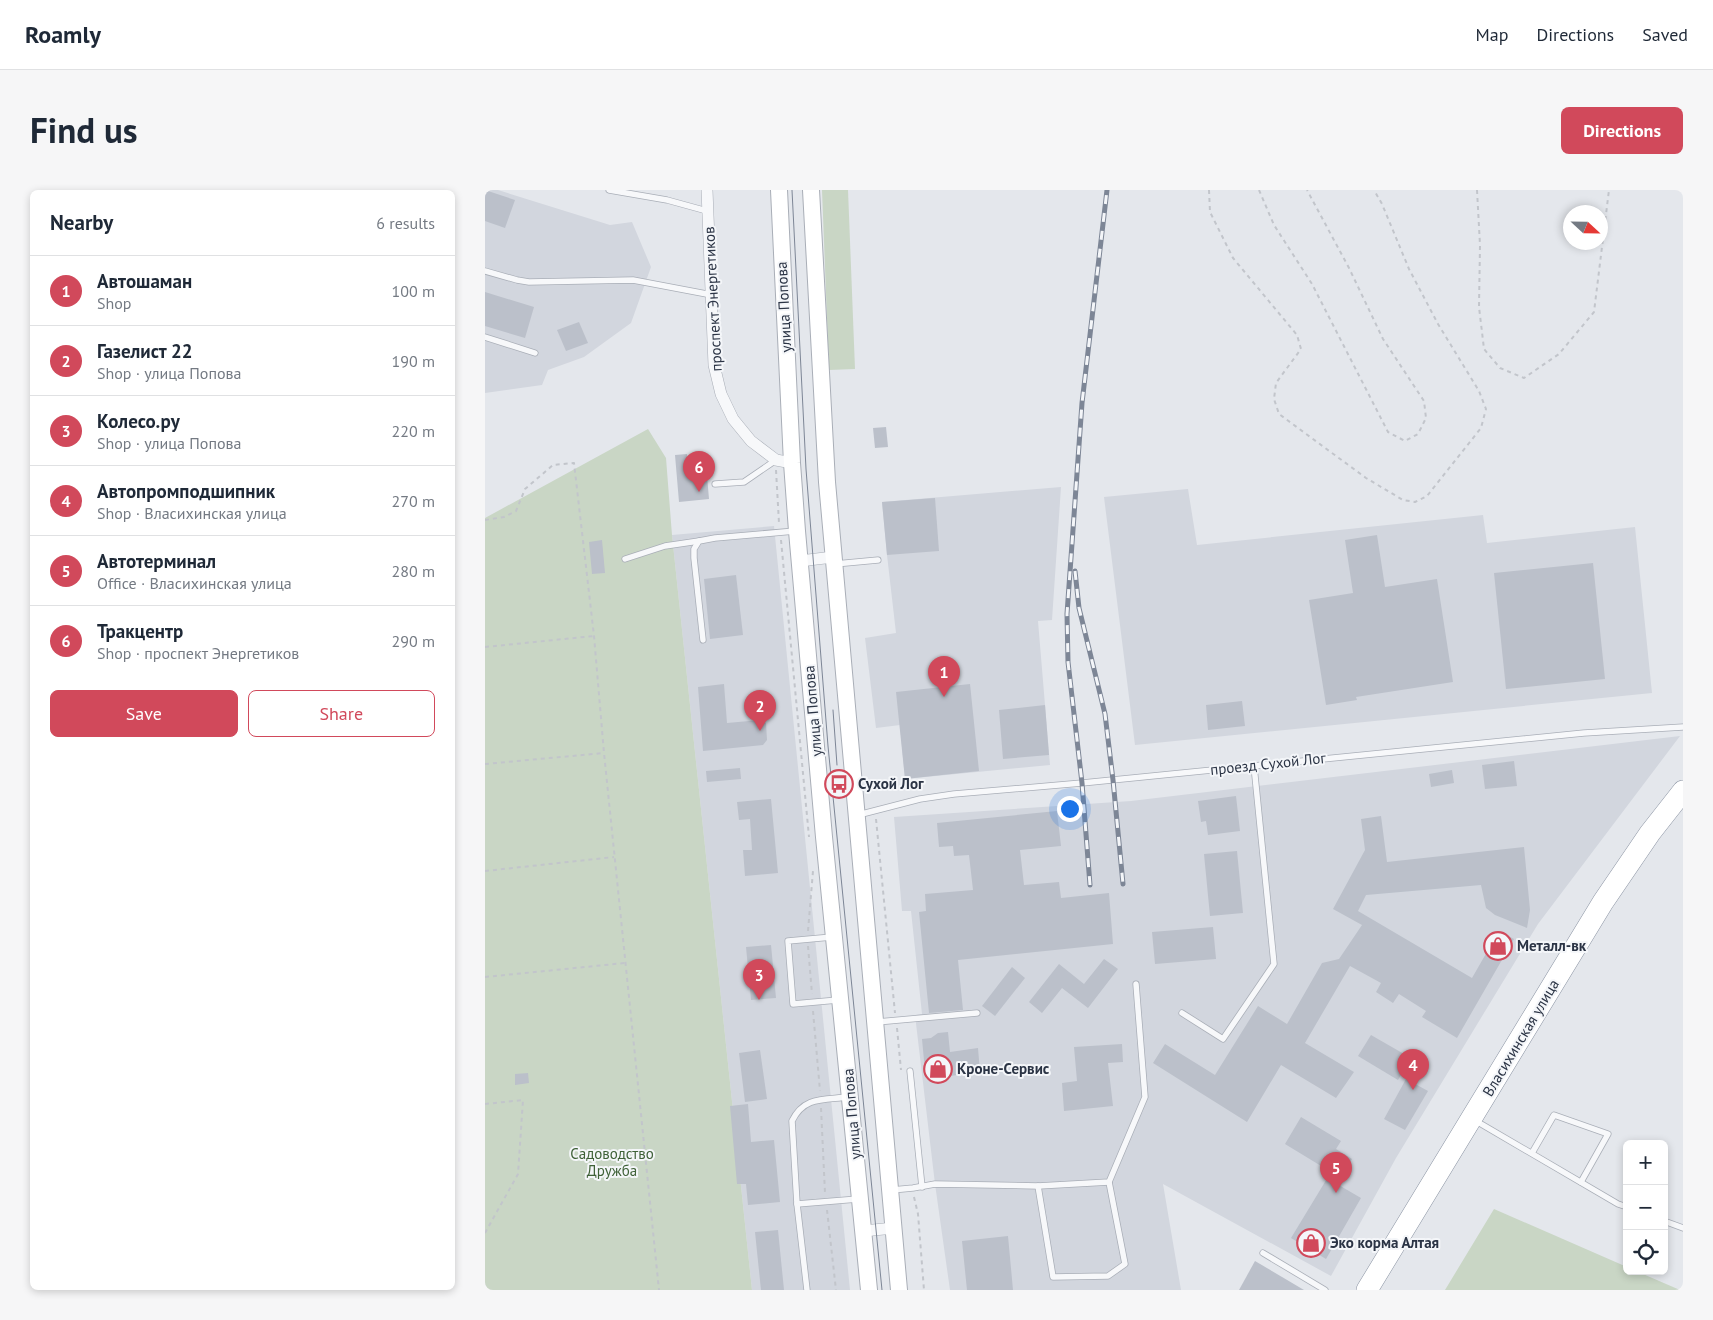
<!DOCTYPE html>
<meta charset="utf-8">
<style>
body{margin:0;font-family:"PT Sans",sans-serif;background:#f6f6f7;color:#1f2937}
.controls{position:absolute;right:15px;bottom:15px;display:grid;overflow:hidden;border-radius:8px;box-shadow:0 2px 8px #0003}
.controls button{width:45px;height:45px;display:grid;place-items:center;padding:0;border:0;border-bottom:1px solid #e0e1e3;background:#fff;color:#1f2937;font:25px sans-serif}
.compass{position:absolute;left:1078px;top:15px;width:45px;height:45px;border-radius:50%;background:#fff;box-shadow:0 2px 8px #0003;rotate:112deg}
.you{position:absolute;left:584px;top:618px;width:18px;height:18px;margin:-12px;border:4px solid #fff;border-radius:50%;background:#1a73e8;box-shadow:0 0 0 8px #1a73e833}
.badge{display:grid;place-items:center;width:32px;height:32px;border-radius:50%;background:#d1495b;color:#fff;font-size:16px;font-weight:700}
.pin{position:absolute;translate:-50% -41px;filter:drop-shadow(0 1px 2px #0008)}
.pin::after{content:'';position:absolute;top:26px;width:18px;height:15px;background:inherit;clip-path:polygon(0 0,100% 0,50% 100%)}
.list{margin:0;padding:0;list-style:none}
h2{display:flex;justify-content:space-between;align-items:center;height:65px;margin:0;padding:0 20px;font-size:21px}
h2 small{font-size:16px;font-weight:400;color:#747a83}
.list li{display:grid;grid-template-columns:32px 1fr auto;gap:15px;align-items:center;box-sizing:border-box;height:70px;padding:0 20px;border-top:1px solid #e0e1e3}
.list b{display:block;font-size:19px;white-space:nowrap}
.list p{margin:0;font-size:16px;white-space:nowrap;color:#747a83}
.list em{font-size:16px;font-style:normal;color:#747a83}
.actions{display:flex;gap:10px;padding:15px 20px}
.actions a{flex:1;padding:11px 0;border:1px solid #d1495b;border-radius:8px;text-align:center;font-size:18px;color:#d1495b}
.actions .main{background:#d1495b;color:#fff}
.icon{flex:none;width:28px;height:28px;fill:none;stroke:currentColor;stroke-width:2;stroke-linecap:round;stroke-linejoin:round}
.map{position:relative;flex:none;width:1198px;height:1100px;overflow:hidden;border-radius:8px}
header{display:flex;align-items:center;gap:30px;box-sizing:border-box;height:70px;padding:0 25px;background:#fff;border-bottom:1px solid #e0e1e3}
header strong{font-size:24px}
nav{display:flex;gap:28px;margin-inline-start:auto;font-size:18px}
.intro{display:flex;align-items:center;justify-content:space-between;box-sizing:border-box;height:120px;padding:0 30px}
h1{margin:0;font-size:35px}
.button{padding:12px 22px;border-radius:8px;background:#d1495b;color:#fff;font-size:18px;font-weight:700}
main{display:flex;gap:30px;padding:0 30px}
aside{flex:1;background:#fff;border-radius:8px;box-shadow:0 2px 8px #0003}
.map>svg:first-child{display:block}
.built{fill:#d2d6de}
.green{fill:#c9d6c5}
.building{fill:#bbc0ca}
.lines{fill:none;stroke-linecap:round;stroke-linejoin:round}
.lane-casing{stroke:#a9aeb7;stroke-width:7}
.street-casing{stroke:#a9aeb7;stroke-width:12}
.secondary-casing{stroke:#a9aeb7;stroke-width:18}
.highway-casing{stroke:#8b94a3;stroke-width:22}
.path{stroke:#c2c5cb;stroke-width:2;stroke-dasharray:4 4;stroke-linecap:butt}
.lane{stroke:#f7f8fa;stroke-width:5.5}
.street{stroke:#f7f8fa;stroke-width:11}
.secondary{stroke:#fff;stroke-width:16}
.highway{stroke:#fff;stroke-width:21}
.tram{stroke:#7d8696;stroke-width:1}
.rail-casing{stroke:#7d8696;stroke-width:5}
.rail{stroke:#f4f6f9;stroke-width:3;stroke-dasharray:9;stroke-linecap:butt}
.labels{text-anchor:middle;stroke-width:4;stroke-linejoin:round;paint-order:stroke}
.street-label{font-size:15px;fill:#2b3445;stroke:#f4f6f9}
.poi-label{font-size:15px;font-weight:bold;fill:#2b3445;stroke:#f4f6f9;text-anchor:start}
.park-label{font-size:15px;fill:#3f6138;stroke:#f4f6f9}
</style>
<header>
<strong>Roamly</strong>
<nav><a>Map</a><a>Directions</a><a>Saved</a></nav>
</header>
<div class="intro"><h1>Find us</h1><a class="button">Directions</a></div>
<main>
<aside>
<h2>Nearby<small>6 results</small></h2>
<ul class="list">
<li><span class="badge">1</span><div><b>Автошаман</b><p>Shop</p></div><em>100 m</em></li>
<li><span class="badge">2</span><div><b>Газелист 22</b><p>Shop · улица Попова</p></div><em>190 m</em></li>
<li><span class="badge">3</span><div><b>Колесо.ру</b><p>Shop · улица Попова</p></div><em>220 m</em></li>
<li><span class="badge">4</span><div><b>Автопромподшипник</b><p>Shop · Власихинская улица</p></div><em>270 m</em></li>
<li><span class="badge">5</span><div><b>Автотерминал</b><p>Office · Власихинская улица</p></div><em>280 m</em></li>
<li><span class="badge">6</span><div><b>Тракцентр</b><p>Shop · проспект Энергетиков</p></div><em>290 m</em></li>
</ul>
<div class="actions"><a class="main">Save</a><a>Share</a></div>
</aside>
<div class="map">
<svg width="1198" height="1100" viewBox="0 0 1198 1100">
<rect width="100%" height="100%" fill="#e4e7ec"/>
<g class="built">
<polygon points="0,0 13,0 125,35 147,32 166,77 146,133 99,167 63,180 57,195 0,203"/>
<polygon points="576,297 567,430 553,431 565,575 420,589 415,535 391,538 380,448 411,443 402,365 397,312"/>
<polygon points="703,299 712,355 998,325 1002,353 1150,337 1167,503 650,555 619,307"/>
<polygon points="289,336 365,1100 267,1100 187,345"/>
<polygon points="1195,546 1053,734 911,968 846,1086 678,994 696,1100 465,1100 450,994 430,825 437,824 426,721 417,721 409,627 646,611"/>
</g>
<g class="green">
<polygon points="337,0 363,0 370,179 344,180"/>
<polygon points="163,239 181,268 187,345 267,1100 0,1100 0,328"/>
<polygon points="1009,1019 1142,1077 1142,1081 1151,1081 1195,1100 960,1100"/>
</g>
<g class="building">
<polygon points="0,0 30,10 20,38 0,31"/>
<polygon points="0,102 49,117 40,148 0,136"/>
<polygon points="94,132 103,153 81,161 72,140"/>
<polygon points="401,237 403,257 390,258 388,238"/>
<polygon points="202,264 202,275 221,274 224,309 194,312 190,265"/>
<polygon points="450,308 454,361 402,365 397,312"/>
<polygon points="892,345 900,397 952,389 968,492 871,507 872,510 841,515 824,410 868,403 860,350"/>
<polygon points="117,350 120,383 107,384 104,352"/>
<polygon points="1108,373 1120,489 1021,499 1009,383"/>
<polygon points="251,385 258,445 225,449 219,389"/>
<polygon points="239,494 242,533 275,530 281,533 282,550 278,555 218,561 213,497"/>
<polygon points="485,494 494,581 420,589 411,502"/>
<polygon points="757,511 760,536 723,540 721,515"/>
<polygon points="560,515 564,565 518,569 514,520"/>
<polygon points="1029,571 1032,596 1000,599 997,575"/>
<polygon points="255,578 256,589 222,592 221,581"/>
<polygon points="967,580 969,593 946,597 944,584"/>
<polygon points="751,606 755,641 723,645 721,631 716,632 713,611"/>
<polygon points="286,609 293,683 260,686 258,660 267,660 265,629 254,630 252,612"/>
<polygon points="572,621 576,656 535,660 539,695 574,692 576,708 624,703 628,754 473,770 478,820 444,823 434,722 441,721 440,704 488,700 484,665 469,666 468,656 454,657 452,633"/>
<polygon points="896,626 902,672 1039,657 1045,720 1042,738 1010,725 1001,718 996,695 881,705 873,721 987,788 1014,741 1029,749 972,848 937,827 941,821 914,804 908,813 891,802 896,793 865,776 820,853 869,882 851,908 796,875 762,932 668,873 680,854 730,885 773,816 802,834 837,773 854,769 877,735 848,719 880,660 876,629"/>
<polygon points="752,661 758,723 725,726 719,664"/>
<polygon points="728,737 731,769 670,774 667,742"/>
<polygon points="286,755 291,808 266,810 261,757"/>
<polygon points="619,769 633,779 603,818 577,798 557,823 544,812 574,774 599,794"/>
<polygon points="527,777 540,788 510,826 497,816"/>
<polygon points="463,842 465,862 493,858 495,882 450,888 440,881 437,849 446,848 453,843"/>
<polygon points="886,845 926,868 913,890 873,866"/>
<polygon points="637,854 638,872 623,873 628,916 579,921 577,893 592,891 589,857"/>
<polygon points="275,860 282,909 260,912 254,863"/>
<polygon points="43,883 44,893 30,895 30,884"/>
<polygon points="921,889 943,901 920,940 899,929"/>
<polygon points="263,914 266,952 289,950 295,1012 263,1015 261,994 252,994 245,916"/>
<polygon points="816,927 856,951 851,959 867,969 852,994 876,1008 841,1069 806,1048 846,982 800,954"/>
<polygon points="293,1040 299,1100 276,1100 270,1042"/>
<polygon points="523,1046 528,1100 482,1100 477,1051"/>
<polygon points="770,1071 819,1100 754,1100"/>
</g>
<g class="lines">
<defs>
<g id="lane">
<polyline points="124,0 182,10 222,21"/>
<polyline points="0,81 32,90 44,92 148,90 227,105"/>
<polyline points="0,147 50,163"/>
<polyline points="230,294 259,292 291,270"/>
<polyline points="140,369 180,356 214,351"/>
<polyline points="350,374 393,370"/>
<polyline points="218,450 209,368 209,359 214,351 230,348 310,341"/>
<polyline points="373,625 435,609 469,604 597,593 1099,543 1198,537"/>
<polyline points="347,747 303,751 308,814 353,810"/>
<polyline points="697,823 738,849 789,774 769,576"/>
<polyline points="392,832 492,823"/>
<polyline points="425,881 437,997"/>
<polyline points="991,931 1133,1014 1142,1017"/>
<polyline points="1047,963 1069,925 1123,944 1096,992"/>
<polyline points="553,996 568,1087 623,1086 640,1074 624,992"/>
<polyline points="407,1000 428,998 450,994 553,996 624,992 660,907 651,794"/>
<polyline points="312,1014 373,1009"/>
<polyline points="1179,1031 1198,1038"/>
<polyline points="778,1063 840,1100"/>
<path d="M 322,1100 L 312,1014 L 307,931 C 319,906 339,910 363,907"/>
</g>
<g id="street">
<polyline points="222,0 229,175 236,204 248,229 266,251 291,270 307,273"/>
<polyline points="315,371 348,367"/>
<polyline points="378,1041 409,1038"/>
</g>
<g id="secondary">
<polyline points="294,0 307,273 312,341 339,647 384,1100"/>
<polyline points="326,0 342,292 414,1100"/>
</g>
<polyline id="highway" points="882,1100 1118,712 1165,643 1198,601"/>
</defs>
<use href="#lane" class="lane-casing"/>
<use href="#street" class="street-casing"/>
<use href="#secondary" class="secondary-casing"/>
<use href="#highway" class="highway-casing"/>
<g class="path">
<polyline points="724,0 725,22 748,68 812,145 816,159 791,193 789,209 794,224 881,288 918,310 930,312 942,306 996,238 1001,219 994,201 953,134 924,79 897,14 889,0"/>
<polyline points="774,0 789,35 827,94 903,242 920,251 933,244 941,228 939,211 898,149 864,78 822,0"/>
<polyline points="992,0 995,55 994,117 999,159 1015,178 1039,188 1074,164 1109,122 1124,0"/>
<polyline points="291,280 294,333"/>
<polyline points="0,330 19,327 31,321 40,299 68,275 89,273 109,446 119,563 174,1100"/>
<polyline points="296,350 324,647"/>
<polyline points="0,457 109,446"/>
<polyline points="0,574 119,563"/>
<polyline points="391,629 410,823"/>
<polyline points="0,681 129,667"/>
<polyline points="323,741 328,681"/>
<polyline points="323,756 327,804"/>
<polyline points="0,787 140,773"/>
<polyline points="328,821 335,901"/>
<polyline points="412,838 416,880"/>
<polyline points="0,914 38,910 33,984 0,1043"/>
<polyline points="336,918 340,1003"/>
<polyline points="429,1007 433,1024 439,1100"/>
<polyline points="342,1020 351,1100"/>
</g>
<use href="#lane" class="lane"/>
<use href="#street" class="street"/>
<use href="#secondary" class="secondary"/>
<use href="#highway" class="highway"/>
<g class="tram">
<polyline points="307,0 321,279 343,556 397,1100"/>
<polyline points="348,520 352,575"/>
</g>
<defs>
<g id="rail">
<polyline points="590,381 594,418 620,524 628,590 638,694"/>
<polyline points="605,695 597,593 583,472 582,424 597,213 622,0"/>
</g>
</defs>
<use href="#rail" class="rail-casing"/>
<use href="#rail" class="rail"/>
</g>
<defs>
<symbol id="bus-ring" viewBox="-11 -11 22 22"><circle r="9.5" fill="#f4f6f9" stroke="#d1495b" stroke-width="1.5"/><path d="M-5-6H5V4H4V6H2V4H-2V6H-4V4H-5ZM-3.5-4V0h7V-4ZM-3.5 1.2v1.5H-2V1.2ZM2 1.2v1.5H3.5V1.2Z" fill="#d1495b"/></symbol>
<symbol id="shop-ring" viewBox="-11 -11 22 22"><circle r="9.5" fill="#f4f6f9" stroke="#d1495b" stroke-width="1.5"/><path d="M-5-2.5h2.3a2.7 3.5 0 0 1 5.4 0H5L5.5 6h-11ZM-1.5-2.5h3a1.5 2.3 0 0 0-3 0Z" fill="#d1495b"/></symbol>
</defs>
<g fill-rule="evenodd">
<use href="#bus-ring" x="338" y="578" width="32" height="32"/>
<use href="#shop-ring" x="997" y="740" width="32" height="32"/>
<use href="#shop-ring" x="437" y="863" width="32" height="32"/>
<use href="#shop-ring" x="810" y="1037" width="32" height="32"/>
</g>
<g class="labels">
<g class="street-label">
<text transform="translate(228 109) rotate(-93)" y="5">проспект Энергетиков</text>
<text transform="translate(299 117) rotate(-93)" y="5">улица Попова</text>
<text transform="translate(328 521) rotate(-95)" y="5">улица Попова</text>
<text transform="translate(783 574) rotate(-6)" y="5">проезд Сухой Лог</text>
<text transform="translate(1036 848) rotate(-59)" y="5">Власихинская улица</text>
<text transform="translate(367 924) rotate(-95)" y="5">улица Попова</text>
</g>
<g class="poi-label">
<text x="373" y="599">Сухой Лог</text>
<text x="1032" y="761">Металл-вк</text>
<text x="472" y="884">Кроне-Сервис</text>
<text x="845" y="1058">Эко корма Алтая</text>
</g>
<g class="park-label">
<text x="127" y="969">Садоводство<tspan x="127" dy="17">Дружба</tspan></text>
</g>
</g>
</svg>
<div class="controls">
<button>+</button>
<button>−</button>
<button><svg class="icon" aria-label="locate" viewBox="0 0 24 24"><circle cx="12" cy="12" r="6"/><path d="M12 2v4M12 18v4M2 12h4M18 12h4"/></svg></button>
</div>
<svg class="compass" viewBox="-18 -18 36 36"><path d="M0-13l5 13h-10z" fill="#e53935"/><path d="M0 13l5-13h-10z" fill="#747a83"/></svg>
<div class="you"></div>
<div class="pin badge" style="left:459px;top:507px">1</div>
<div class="pin badge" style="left:275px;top:541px">2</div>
<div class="pin badge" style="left:274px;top:810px">3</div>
<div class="pin badge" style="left:928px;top:900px">4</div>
<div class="pin badge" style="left:851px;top:1003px">5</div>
<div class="pin badge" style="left:214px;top:302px">6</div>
</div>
</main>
